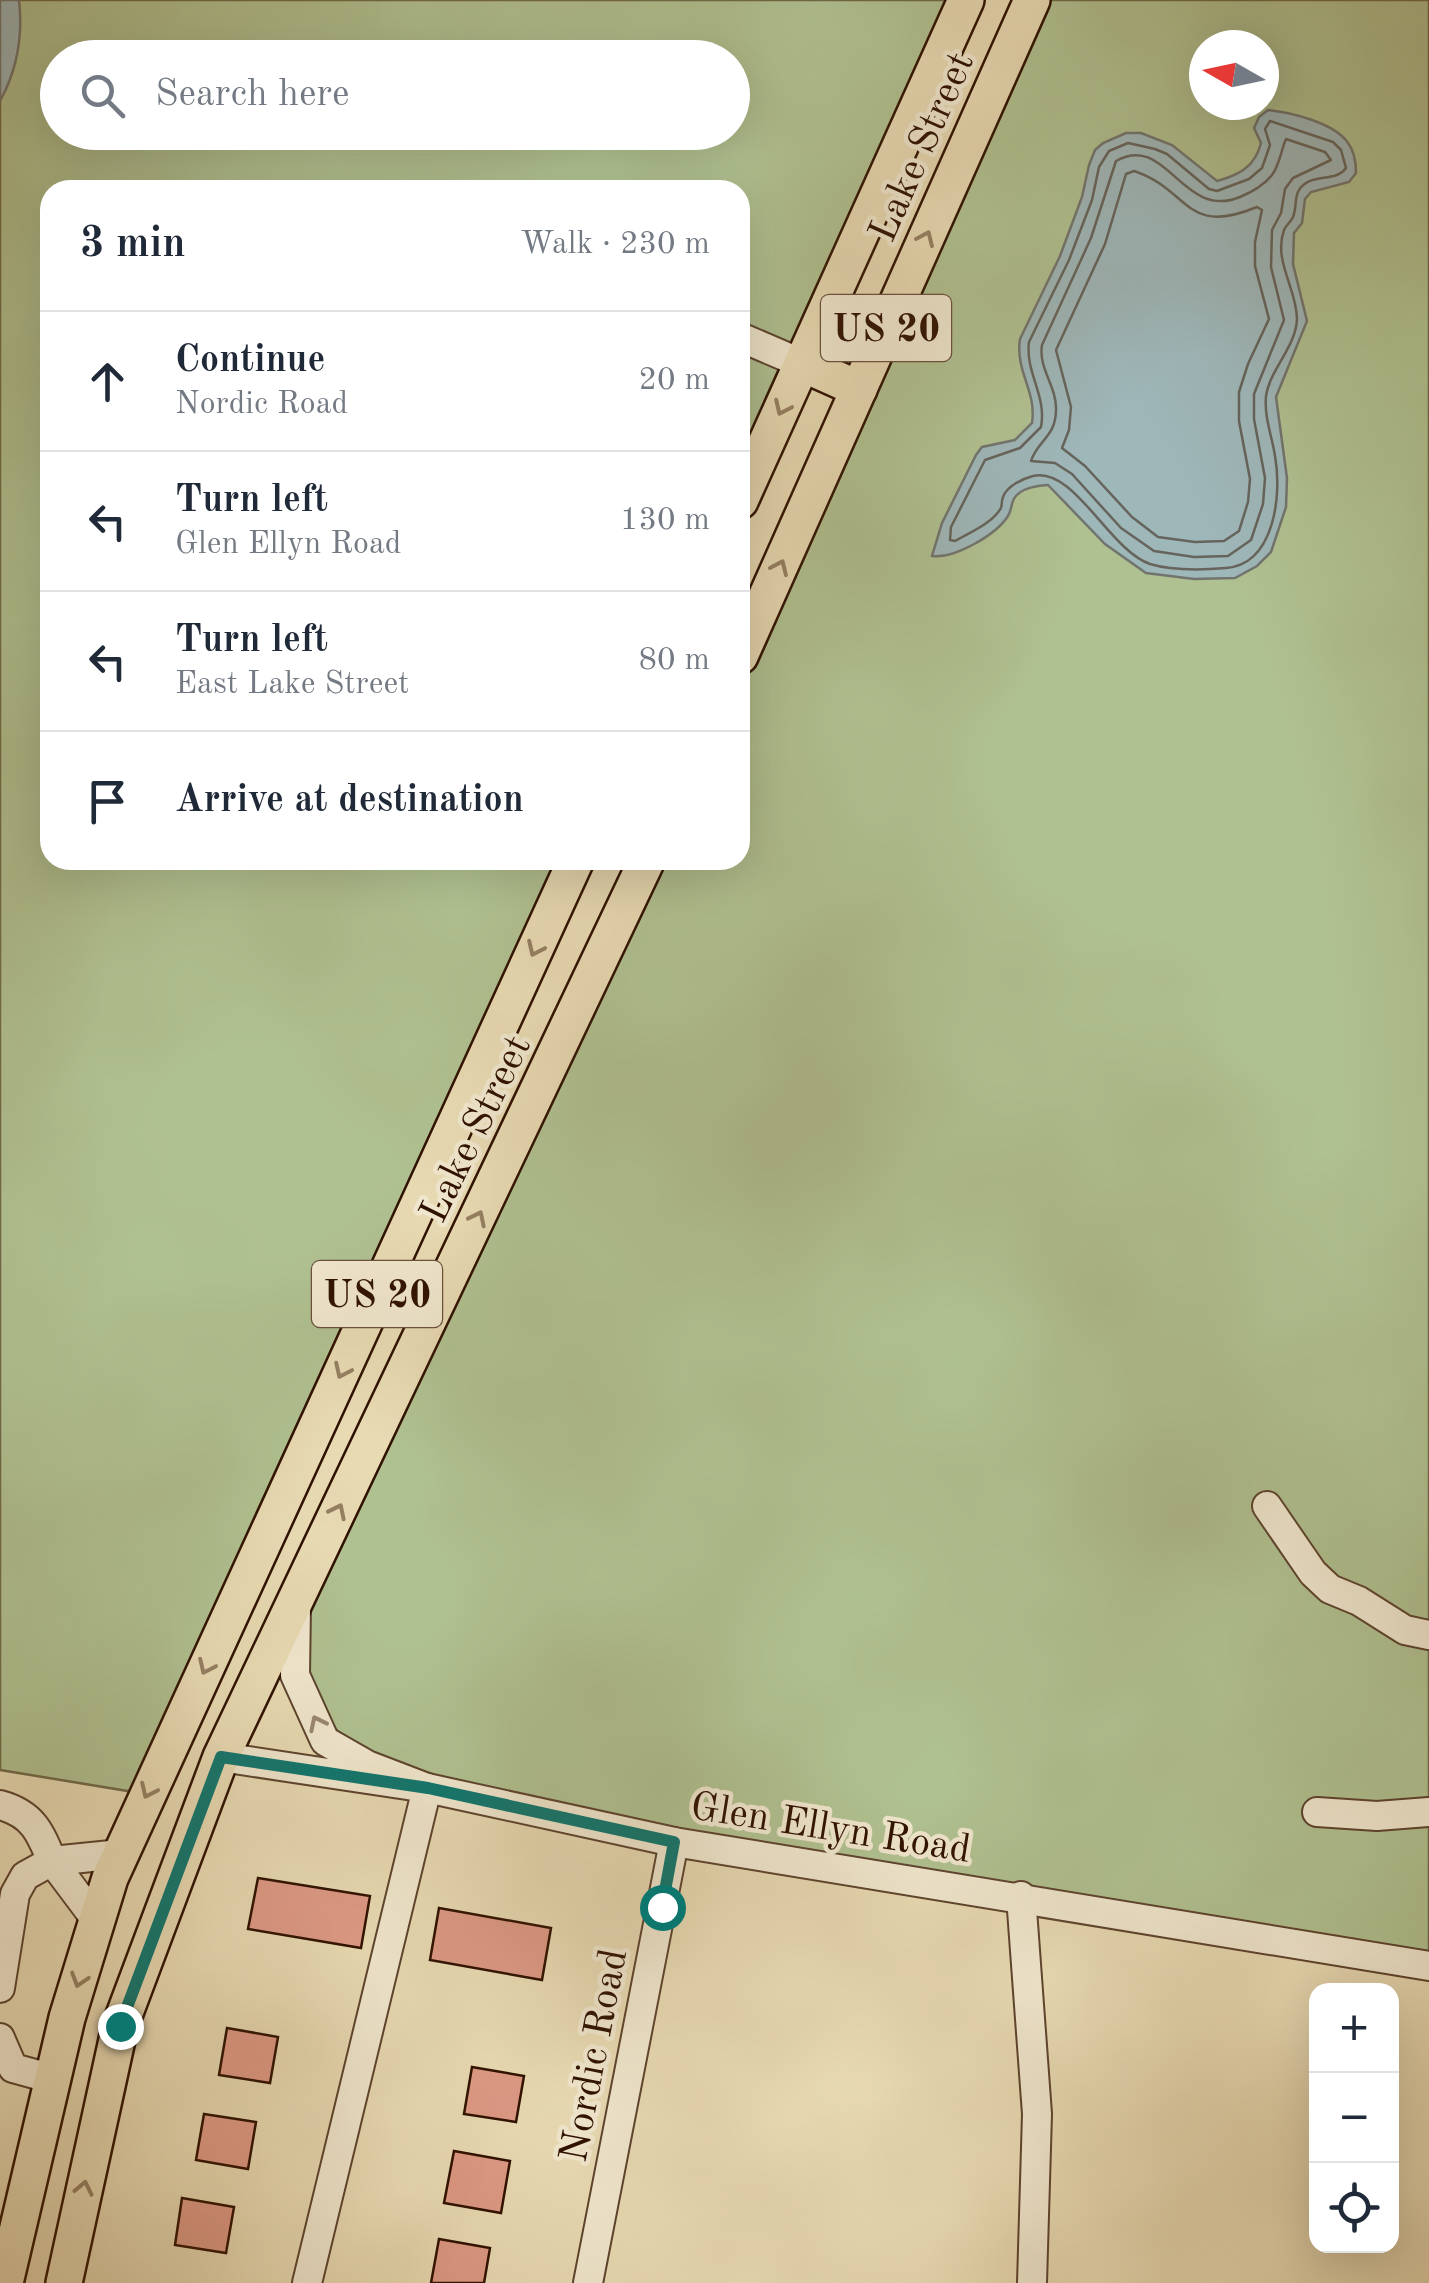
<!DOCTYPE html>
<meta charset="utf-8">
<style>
body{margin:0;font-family:"Old Standard TT",serif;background:#f2f2f3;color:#1f2937}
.controls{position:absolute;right:30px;bottom:30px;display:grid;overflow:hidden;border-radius:20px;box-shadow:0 10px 40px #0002}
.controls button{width:90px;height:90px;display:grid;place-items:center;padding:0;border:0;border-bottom:2px solid #e0e1e3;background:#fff;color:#1f2937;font:50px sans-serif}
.compass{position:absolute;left:1189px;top:30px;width:90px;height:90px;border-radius:50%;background:#fff;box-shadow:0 10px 40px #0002;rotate:279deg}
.stop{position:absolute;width:30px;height:30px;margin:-22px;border:8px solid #0f766e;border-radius:50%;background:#fff}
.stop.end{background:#0f766e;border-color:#fff;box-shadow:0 2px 10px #0008}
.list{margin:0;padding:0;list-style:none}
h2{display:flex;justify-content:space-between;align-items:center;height:130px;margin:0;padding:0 40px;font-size:42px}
h2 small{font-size:32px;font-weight:400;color:#747a83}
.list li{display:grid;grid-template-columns:65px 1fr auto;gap:30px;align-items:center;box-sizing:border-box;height:140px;padding:0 40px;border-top:2px solid #e0e1e3}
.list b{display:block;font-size:38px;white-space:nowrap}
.list p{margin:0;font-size:32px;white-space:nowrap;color:#747a83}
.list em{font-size:32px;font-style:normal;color:#747a83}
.icon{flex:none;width:55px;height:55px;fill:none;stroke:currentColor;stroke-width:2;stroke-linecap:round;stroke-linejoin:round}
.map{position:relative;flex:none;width:1429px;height:2283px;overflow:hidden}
.search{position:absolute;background:#fff;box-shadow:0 10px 40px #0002;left:40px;top:40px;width:710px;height:110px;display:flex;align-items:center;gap:25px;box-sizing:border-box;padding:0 35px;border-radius:55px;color:#747a83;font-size:38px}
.panel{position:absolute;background:#fff;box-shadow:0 10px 40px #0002;left:40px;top:180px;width:710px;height:690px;border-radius:30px}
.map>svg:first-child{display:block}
.green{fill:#b0c191;stroke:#706948;stroke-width:2.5;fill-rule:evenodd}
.water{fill:#9eb7b9;stroke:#72756f;stroke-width:2.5}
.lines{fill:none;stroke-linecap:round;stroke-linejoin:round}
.shore{stroke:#66645c;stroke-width:2.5}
.building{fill:#dd9985;stroke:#2f1100;stroke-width:2.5}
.minor-casing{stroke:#5d432d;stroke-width:32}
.major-casing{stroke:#2f1100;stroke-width:40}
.minor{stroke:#f0e7ce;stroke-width:28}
.major{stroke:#e8dab3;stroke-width:35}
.oneway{stroke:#958062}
.oneway2{stroke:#998771}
.route{stroke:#0f766e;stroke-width:12}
.labels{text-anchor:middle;stroke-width:9;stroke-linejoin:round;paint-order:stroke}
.shield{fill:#f0e7ce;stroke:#69513e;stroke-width:2.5}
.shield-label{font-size:38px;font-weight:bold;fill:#2f1100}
.street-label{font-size:40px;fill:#2f1100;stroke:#f0e7ce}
</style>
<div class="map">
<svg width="1429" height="2283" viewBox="0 0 1429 2283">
<rect width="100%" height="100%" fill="#e8dab3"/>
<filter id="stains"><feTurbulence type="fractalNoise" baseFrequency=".002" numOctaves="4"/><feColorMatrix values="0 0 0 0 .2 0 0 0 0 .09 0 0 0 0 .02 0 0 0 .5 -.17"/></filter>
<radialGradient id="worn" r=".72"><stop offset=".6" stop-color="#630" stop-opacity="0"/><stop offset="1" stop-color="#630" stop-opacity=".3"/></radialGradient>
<g class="green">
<path d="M 0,0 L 965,0 L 740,493 L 740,190 L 50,190 L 50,860 L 573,860 L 146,1794 L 0,1770 ZM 58,58 L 732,58 L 732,132 L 58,132 Z"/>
<path d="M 1032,0 L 1429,0 L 1429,1956 L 676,1831 L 428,1777 L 383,1761 L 343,1738 L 322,1712 L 307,1669 L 307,1603 L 651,860 L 740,860 L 740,667 ZM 1204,45 L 1264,45 L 1264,105 L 1204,105 Z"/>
</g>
<g class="water">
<path d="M 0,0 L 19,0 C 23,35 17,70 0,101 Z"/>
<path d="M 1268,110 C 1290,112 1335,123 1348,143 C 1355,152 1356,163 1356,173 L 1349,182 L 1311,192 L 1305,199 L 1302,223 L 1294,233 L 1293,264 L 1307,321 L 1276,397 L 1287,478 L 1286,507 L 1271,552 L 1257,566 L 1235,578 L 1194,579 L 1146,573 L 1105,544 L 1048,485 C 1038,486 1026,487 1018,494 C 1010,500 1013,508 1008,516 C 996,535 954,559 932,556 L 942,523 L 976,455 L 982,447 L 1015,440 L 1032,423 C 1037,391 1015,372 1020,339 L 1060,256 L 1082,197 L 1089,165 L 1095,150 L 1103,143 L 1126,133 L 1141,133 L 1172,145 L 1217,181 C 1239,175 1255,167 1261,143 L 1254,128 L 1259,117 Z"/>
</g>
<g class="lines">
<g class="shore">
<path d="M 1270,121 L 1333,142 L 1341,150 L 1346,168 C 1337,181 1318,175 1306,183 C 1292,192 1298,205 1293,217 C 1291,222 1286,225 1284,230 C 1273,261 1297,289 1297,319 C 1296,347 1270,369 1266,396 C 1264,417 1272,436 1275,456 C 1282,494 1275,564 1226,568 C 1202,570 1173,571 1150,564 C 1109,550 1074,466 1033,476 C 1022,479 1007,486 1003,497 C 1000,505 1004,505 999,511 C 990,524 969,533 955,541 L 950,540 L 951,527 L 985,460 L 1020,448 L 1041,427 C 1047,395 1025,373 1029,342 L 1069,260 L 1092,200 L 1099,167 L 1109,151 L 1128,143 L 1155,149 L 1167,154 L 1209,189 L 1217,191 L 1249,179 L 1262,168 L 1270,145 L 1265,129 Z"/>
<path d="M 1286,139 L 1325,152 L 1331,160 L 1293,178 L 1285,189 L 1281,213 L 1272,230 L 1271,267 L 1284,320 L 1254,394 L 1254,419 L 1265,478 L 1263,504 L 1251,540 L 1228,556 L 1194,557 L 1154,551 L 1121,528 L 1072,474 L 1055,463 L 1031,461 C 1037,441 1056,437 1056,410 C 1057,387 1038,368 1042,345 L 1091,238 L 1116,161 C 1167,132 1182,221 1240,197 C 1252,192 1264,185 1272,175 C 1280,164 1281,150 1286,139 Z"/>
<path d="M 1134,171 C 1191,190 1184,237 1257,207 L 1262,210 L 1255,242 L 1255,266 L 1269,319 L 1248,364 L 1239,392 L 1239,421 L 1250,479 L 1248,502 L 1239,531 L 1224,541 L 1195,542 L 1158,537 L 1132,517 L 1085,466 L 1062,448 L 1069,430 L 1071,407 L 1056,350 L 1105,244 L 1126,174 Z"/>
</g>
</g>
<g class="building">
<polygon points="258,1878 370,1896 361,1948 248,1929"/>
<polygon points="439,1908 551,1928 542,1980 430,1960"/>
<polygon points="227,2028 278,2037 270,2083 219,2075"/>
<polygon points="472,2067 524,2076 516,2122 464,2114"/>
<polygon points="204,2114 256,2122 248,2169 196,2160"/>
<polygon points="454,2151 510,2161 501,2213 444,2203"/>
<polygon points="182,2198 234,2207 226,2253 175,2245"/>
<polygon points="439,2239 490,2248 484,2283 431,2283"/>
</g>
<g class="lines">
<defs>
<g id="minor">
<polyline points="740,337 803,364"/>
<polyline points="1267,1506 1313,1573 1330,1589 1359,1601 1405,1630 1429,1635"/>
<polyline points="296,1606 295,1675 325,1741 367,1765 427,1788 307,2283"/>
<polyline points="221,1757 427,1788 674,1842 1429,1966"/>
<path d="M 0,1805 C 33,1814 40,1832 52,1861 L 25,1876 L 15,1894 L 0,1988"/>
<polyline points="1317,1812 1377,1816 1429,1812"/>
<polyline points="1021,1896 1037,2114 1032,2283"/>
<polyline points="97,1921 52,1861 121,1854"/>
<polyline points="0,2038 13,2068 53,2079"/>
<polyline points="588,2283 674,1842"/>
</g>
<g id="major">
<polyline points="803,364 859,389"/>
<polyline points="740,501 966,0"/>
<polyline points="740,656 1032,0"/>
<polyline points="5,2283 67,2018 110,1878 576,860"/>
<polyline points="64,2283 120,2026 221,1757 647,860"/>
</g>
</defs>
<use href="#minor" class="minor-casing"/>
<use href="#major" class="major-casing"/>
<use href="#minor" class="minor"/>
<use href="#major" class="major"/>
</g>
<defs><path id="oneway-chevron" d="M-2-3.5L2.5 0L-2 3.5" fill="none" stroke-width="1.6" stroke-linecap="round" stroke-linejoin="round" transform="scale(2.5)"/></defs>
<g class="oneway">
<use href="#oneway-chevron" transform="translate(926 238) rotate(-66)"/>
<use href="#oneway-chevron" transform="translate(782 408) rotate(115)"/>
<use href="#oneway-chevron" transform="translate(780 567) rotate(-66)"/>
<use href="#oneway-chevron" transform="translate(535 949) rotate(115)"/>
<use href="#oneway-chevron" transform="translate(478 1218) rotate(-64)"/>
<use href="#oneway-chevron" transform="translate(342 1371) rotate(115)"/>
<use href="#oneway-chevron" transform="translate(338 1511) rotate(-64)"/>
<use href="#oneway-chevron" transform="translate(206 1667) rotate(115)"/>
<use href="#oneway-chevron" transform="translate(148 1791) rotate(115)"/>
<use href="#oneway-chevron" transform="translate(79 1980) rotate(107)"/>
<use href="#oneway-chevron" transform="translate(84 2188) rotate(-78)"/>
</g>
<use class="oneway2" href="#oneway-chevron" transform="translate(317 1723) rotate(-116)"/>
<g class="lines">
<polyline class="route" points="120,2026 221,1757 428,1788 674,1842 662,1907"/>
</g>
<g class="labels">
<g class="shield">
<rect x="821" y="295" width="130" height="66" rx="8"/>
<rect x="312" y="1261" width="130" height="66" rx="8"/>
</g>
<g class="shield-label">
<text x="886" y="341">US 20</text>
<text x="377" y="1307">US 20</text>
</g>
<g class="street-label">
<text transform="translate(920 146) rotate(-66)" y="14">Lake Street</text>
<text transform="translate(474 1128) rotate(-64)" y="14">Lake Street</text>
<text transform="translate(831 1826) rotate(9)" y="14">Glen Ellyn Road</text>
<text transform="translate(592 2055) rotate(-79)" y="14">Nordic Road</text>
</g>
</g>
<rect width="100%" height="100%" filter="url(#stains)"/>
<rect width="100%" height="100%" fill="url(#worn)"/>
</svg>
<div class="controls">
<button>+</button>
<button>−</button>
<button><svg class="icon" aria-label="locate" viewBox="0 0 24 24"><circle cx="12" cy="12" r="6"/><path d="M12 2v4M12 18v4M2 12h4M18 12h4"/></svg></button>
</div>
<svg class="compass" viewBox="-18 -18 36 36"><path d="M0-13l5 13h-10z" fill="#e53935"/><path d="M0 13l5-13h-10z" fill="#747a83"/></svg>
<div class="stop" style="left:662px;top:1907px"></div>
<div class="stop end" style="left:120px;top:2026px"></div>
<div class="search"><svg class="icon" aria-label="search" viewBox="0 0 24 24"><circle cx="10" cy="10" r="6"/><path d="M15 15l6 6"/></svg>Search here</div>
<section class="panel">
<h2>3 min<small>Walk · 230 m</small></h2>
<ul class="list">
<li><svg class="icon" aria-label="ahead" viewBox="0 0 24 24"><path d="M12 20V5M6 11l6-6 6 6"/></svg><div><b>Continue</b><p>Nordic Road</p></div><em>20 m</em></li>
<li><svg class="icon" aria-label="left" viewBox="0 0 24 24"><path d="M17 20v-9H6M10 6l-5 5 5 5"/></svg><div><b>Turn left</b><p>Glen Ellyn Road</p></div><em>130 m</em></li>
<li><svg class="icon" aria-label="left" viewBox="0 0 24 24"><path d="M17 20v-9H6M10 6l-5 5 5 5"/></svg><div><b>Turn left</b><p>East Lake Street</p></div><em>80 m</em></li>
<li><svg class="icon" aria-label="arrive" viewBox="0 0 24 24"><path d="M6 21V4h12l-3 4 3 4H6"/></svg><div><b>Arrive at destination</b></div></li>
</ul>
</section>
</div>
